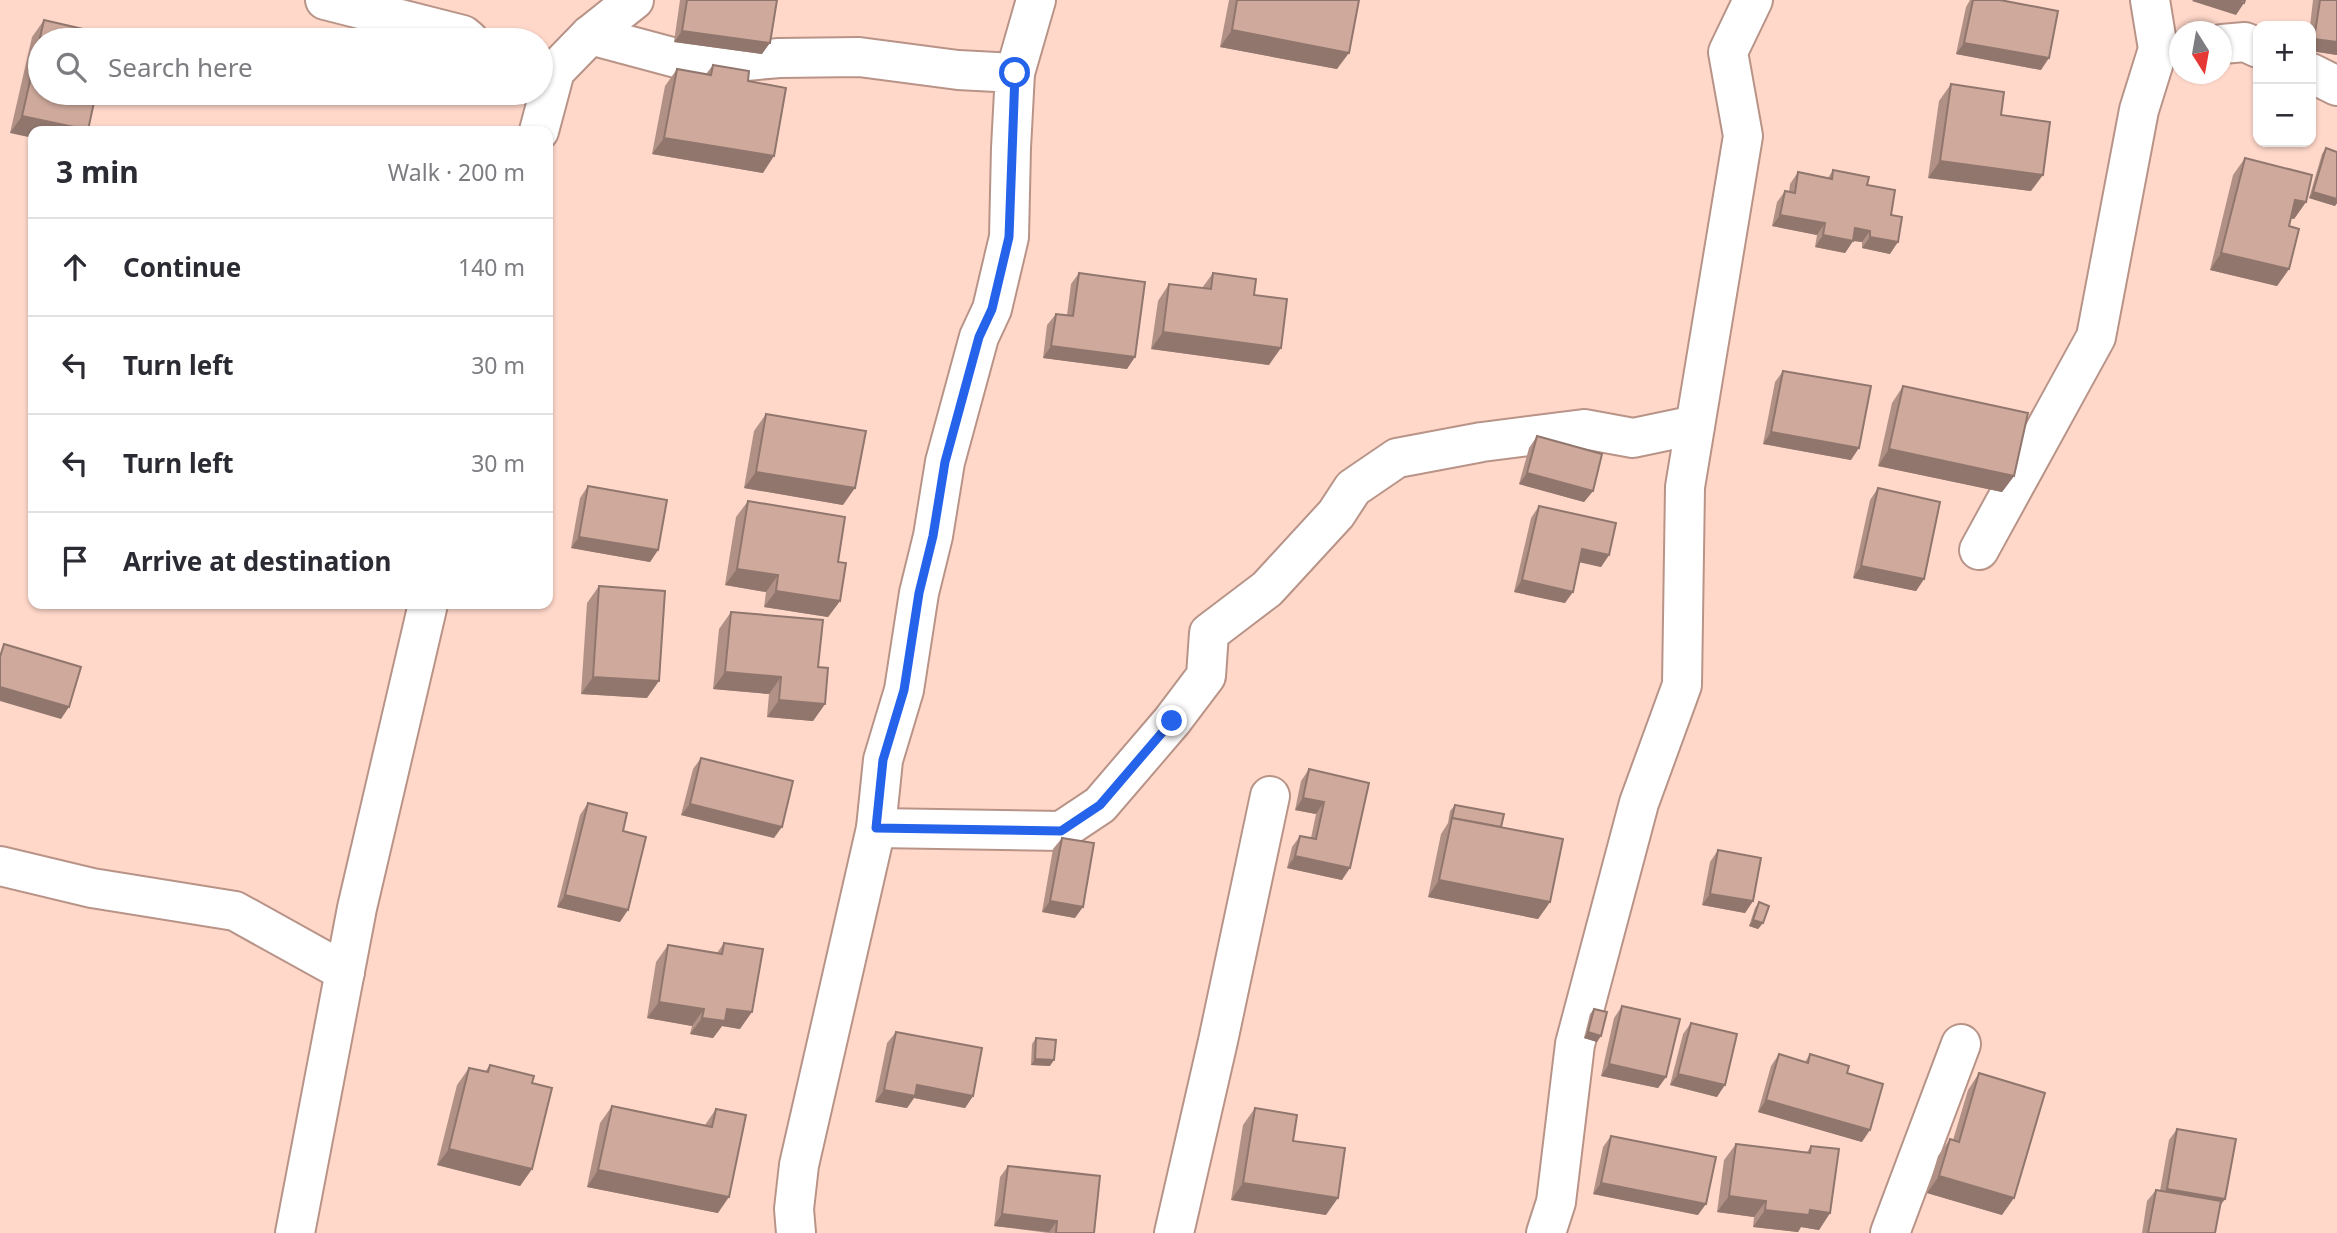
<!DOCTYPE html>
<meta charset="utf-8">
<style>
body{margin:0;font-family:"Noto Sans",sans-serif;background:#f2f2f3;color:#2b2b33}
.controls{position:absolute;right:21px;top:21px;display:grid;overflow:hidden;border-radius:14px;box-shadow:0 2px 5px #0004}
.controls button{width:63px;height:63px;display:grid;place-items:center;padding:0;border:0;border-bottom:2px solid #e1e1e2;background:#fff;color:#2b2b33;font:35px sans-serif}
.compass{position:absolute;left:2169px;top:21px;width:63px;height:63px;border-radius:50%;background:#fff;box-shadow:0 2px 5px #0004;rotate:169deg}
.stop{position:absolute;width:21px;height:21px;margin:-16px;border:5px solid #2563eb;border-radius:50%;background:#fff}
.stop.end{background:#2563eb;border-color:#fff;box-shadow:0 2px 7px #0008}
.list{margin:0;padding:0;list-style:none}
h2{display:flex;justify-content:space-between;align-items:center;height:91px;margin:0;padding:0 28px;font-size:30px}
h2 small{font-size:23px;font-weight:400;color:#7c7c81}
.list li{display:grid;grid-template-columns:46px 1fr auto;gap:21px;align-items:center;box-sizing:border-box;height:98px;padding:0 28px;border-top:2px solid #e1e1e2}
.list b{display:block;font-size:26px;white-space:nowrap}
.list em{font-size:23px;font-style:normal;color:#7c7c81}
.icon{flex:none;width:38px;height:38px;fill:none;stroke:currentColor;stroke-width:2;stroke-linecap:round;stroke-linejoin:round}
.map{position:relative;flex:none;width:2337px;height:1233px;overflow:hidden}
.search{position:absolute;background:#fff;box-shadow:0 2px 5px #0004;left:28px;top:28px;width:525px;height:77px;display:flex;align-items:center;gap:18px;box-sizing:border-box;padding:0 24px;border-radius:38px;color:#7c7c81;font-size:26px}
.panel{position:absolute;background:#fff;box-shadow:0 2px 5px #0004;left:28px;top:126px;width:525px;height:483px;border-radius:14px}
.map>svg:first-child{display:block}
.lines{fill:none;stroke-linecap:round;stroke-linejoin:round}
.minor-casing{stroke:#b89488;stroke-width:42}
.minor{stroke:#fff;stroke-width:38}
.wall{fill:#b19186}
.shaded-wall{fill:#90766d}
.building{fill:#cea99c;stroke:#90766d;stroke-width:2}
.route{stroke:#2563eb;stroke-width:9}
</style>
<div class="map">
<svg width="2337" height="1233" viewBox="0 0 2337 1233">
<rect width="100%" height="100%" fill="#ffd8ca"/>
<g class="lines">
<defs>
<g id="minor">
<polyline points="325,0 463,35 469,40"/>
<polyline points="590,35 702,65 779,58 859,57 958,70 1015,73 1011,148 1009,237 992,309 979,337 945,462 933,536 919,593 904,690 883,760 876,828 799,1165 794,1209 796,1233"/>
<polyline points="2222,44 2245,42 2258,48"/>
<polyline points="1015,73 1036,0"/>
<polyline points="2311,73 2337,86"/>
<polyline points="539,131 555,71 590,35 634,0"/>
<polyline points="1979,550 2096,337 2139,110 2158,49 2150,0"/>
<polyline points="876,828 1061,831 1100,805 1172,721 1206,676 1209,633 1267,589 1336,514 1353,488 1397,458 1482,442 1584,429 1633,438 1695,425"/>
<polyline points="0,866 92,888 235,911 345,972"/>
<polyline points="295,1233 357,908 428,604"/>
<polyline points="1174,1233 1218,1041 1270,796"/>
<polyline points="1546,1233 1556,1202 1575,1044 1639,803 1682,685 1685,487 1743,136 1728,52 1753,0"/>
<polyline points="1890,1233 1961,1044"/>
</g>
</defs>
<use href="#minor" class="minor-casing"/>
<use href="#minor" class="minor"/>
</g>
<g class="wall">
<polygon points="680,0 777,0 762,54 674,42"/>
<polygon points="1229,0 1359,0 1337,69 1220,47"/>
<polygon points="1970,0 2000,0 2041,70 1956,54 1966,7"/>
<polygon points="2313,0 2337,0 2337,55 2311,51 2311,26 2310,26"/>
<polygon points="44,20 88,130 87,131 33,131 10,133 32,37"/>
<polygon points="713,65 748,81 763,173 652,154 665,86 677,69 706,74"/>
<polygon points="1951,84 2001,115 2031,191 1928,178 1939,101"/>
<polygon points="2326,148 2337,152 2337,203 2335,206 2309,198 2322,154"/>
<polygon points="2245,158 2306,202 2294,219 2291,218 2289,226 2289,269 2277,286 2210,270 2233,175"/>
<polygon points="1833,170 1867,185 1891,215 1890,254 1862,248 1862,242 1853,241 1845,253 1815,247 1817,235 1772,226 1777,202 1785,191 1789,192 1790,184 1798,172 1828,178"/>
<polygon points="1079,273 1127,369 1043,358 1047,325 1056,314 1067,315 1071,284"/>
<polygon points="1213,273 1254,295 1269,365 1151,349 1158,301 1169,284 1202,288"/>
<polygon points="1783,371 1851,460 1763,444 1775,382"/>
<polygon points="1903,386 2014,476 2002,492 1878,466 1892,403"/>
<polygon points="766,414 843,505 744,488 754,431"/>
<polygon points="1537,436 1593,491 1584,502 1519,484 1529,448"/>
<polygon points="588,486 658,550 650,562 571,548 580,498"/>
<polygon points="1878,488 1924,579 1916,591 1853,578 1870,500"/>
<polygon points="748,501 838,562 840,601 828,617 764,607 766,592 725,585 736,517"/>
<polygon points="1539,506 1609,555 1601,567 1580,562 1565,603 1514,592 1531,518"/>
<polygon points="33,532 33,552 29,551"/>
<polygon points="599,586 647,698 581,694 587,603"/>
<polygon points="731,612 818,667 825,704 813,721 767,717 769,694 713,689 719,629"/>
<polygon points="701,758 774,838 681,815 693,769"/>
<polygon points="1309,769 1369,783 1342,880 1287,868 1292,847 1300,836 1311,838 1316,814 1295,810 1301,781"/>
<polygon points="588,803 623,831 620,922 557,907 580,815"/>
<polygon points="1455,805 1501,827 1550,902 1538,919 1428,897 1441,834 1448,823 1450,811"/>
<polygon points="1062,838 1075,918 1042,912 1053,849"/>
<polygon points="1718,850 1753,901 1745,913 1702,905 1710,862"/>
<polygon points="1759,902 1763,923 1758,929 1749,926 1755,908"/>
<polygon points="724,943 740,1029 722,1026 713,1038 690,1034 692,1026 647,1018 656,962 668,945 717,953"/>
<polygon points="1622,1006 1666,1077 1658,1088 1601,1076 1614,1018"/>
<polygon points="1594,1009 1597,1042 1584,1038 1590,1014"/>
<polygon points="1691,1023 1717,1097 1670,1085 1683,1034"/>
<polygon points="896,1032 973,1096 965,1108 914,1098 907,1108 875,1102 887,1043"/>
<polygon points="1036,1038 1050,1066 1031,1065 1032,1044"/>
<polygon points="1779,1054 1805,1062 1810,1054 1847,1073 1862,1142 1758,1112 1771,1066"/>
<polygon points="490,1065 532,1083 532,1169 520,1186 437,1165 457,1085 469,1068 485,1072"/>
<polygon points="1979,1073 2002,1215 1927,1193 1938,1156 1950,1139 1953,1140 1968,1090"/>
<polygon points="612,1106 705,1125 716,1109 718,1213 587,1187 600,1123"/>
<polygon points="1255,1108 1293,1141 1326,1215 1231,1200 1243,1125"/>
<polygon points="2177,1129 2220,1207 2215,1233 2142,1233 2147,1201 2156,1190 2160,1191 2169,1140"/>
<polygon points="1611,1136 1698,1215 1593,1194 1603,1147"/>
<polygon points="1736,1144 1807,1152 1811,1146 1830,1213 1819,1230 1801,1227 1798,1232 1753,1227 1754,1217 1717,1212 1724,1160"/>
<polygon points="1008,1166 1094,1233 1049,1233 994,1226 1000,1177"/>
</g>
<g class="shaded-wall">
<polygon points="2193,0 2233,0 2244,3 2236,15 2192,1"/>
<polygon points="1232,30 1349,53 1337,69 1220,47"/>
<polygon points="682,31 770,43 762,54 674,42"/>
<polygon points="2314,39 2337,42 2337,55 2311,51 2311,43"/>
<polygon points="1964,43 2049,58 2041,70 1956,54"/>
<polygon points="22,116 88,130 87,131 33,131 33,138 10,133"/>
<polygon points="664,138 774,156 763,173 652,154"/>
<polygon points="1940,161 2043,175 2031,191 1928,178"/>
<polygon points="2313,192 2337,199 2337,203 2335,206 2309,198"/>
<polygon points="2295,200 2306,202 2294,219 2284,217"/>
<polygon points="1780,215 1825,223 1817,235 1772,226"/>
<polygon points="1855,228 1870,231 1862,242 1847,240"/>
<polygon points="1823,235 1853,241 1845,253 1815,247"/>
<polygon points="1870,237 1898,242 1890,254 1862,248"/>
<polygon points="2221,253 2289,269 2277,286 2210,270"/>
<polygon points="1163,332 1281,348 1269,365 1151,349"/>
<polygon points="1051,346 1135,357 1127,369 1043,358"/>
<polygon points="1771,432 1859,448 1851,460 1763,444"/>
<polygon points="1889,449 2014,476 2002,492 1878,466"/>
<polygon points="756,472 855,488 843,505 744,488"/>
<polygon points="1527,473 1593,491 1584,502 1519,484"/>
<polygon points="579,537 658,550 650,562 571,548"/>
<polygon points="33,544 33,552 29,551"/>
<polygon points="1582,549 1609,555 1601,567 1574,561"/>
<polygon points="1861,566 1924,579 1916,591 1853,578"/>
<polygon points="737,569 778,575 766,592 725,585"/>
<polygon points="1522,580 1573,592 1565,603 1514,592"/>
<polygon points="776,591 840,601 828,617 764,607"/>
<polygon points="243,604 279,604 276,609"/>
<polygon points="725,672 781,677 769,694 713,689"/>
<polygon points="593,677 659,681 647,698 581,694"/>
<polygon points="0,687 69,707 61,719 0,701"/>
<polygon points="779,700 825,704 813,721 767,717"/>
<polygon points="1303,798 1324,802 1316,814 1295,810"/>
<polygon points="690,804 782,827 774,838 681,815"/>
<polygon points="1295,856 1350,868 1342,880 1287,868"/>
<polygon points="1439,880 1550,902 1538,919 1428,897"/>
<polygon points="1710,894 1753,901 1745,913 1702,905"/>
<polygon points="565,895 628,910 620,922 557,907"/>
<polygon points="1050,901 1083,907 1075,918 1042,912"/>
<polygon points="1753,920 1763,923 1758,929 1749,926"/>
<polygon points="659,1002 704,1009 692,1026 647,1018"/>
<polygon points="727,1009 752,1012 740,1029 722,1026 713,1038 690,1034 702,1018"/>
<polygon points="1588,1032 1601,1036 1597,1042 1584,1038"/>
<polygon points="1035,1059 1054,1060 1050,1066 1031,1065"/>
<polygon points="1609,1064 1666,1077 1658,1088 1601,1076"/>
<polygon points="1678,1074 1725,1085 1717,1097 1670,1085"/>
<polygon points="917,1085 973,1096 965,1108 914,1098 907,1108 875,1102 884,1090"/>
<polygon points="1766,1100 1870,1130 1862,1142 1758,1112"/>
<polygon points="449,1149 532,1169 520,1186 437,1165"/>
<polygon points="598,1170 729,1197 718,1213 587,1187"/>
<polygon points="1939,1176 2014,1198 2002,1215 1927,1193"/>
<polygon points="1243,1183 1338,1198 1326,1215 1231,1200"/>
<polygon points="1601,1183 1706,1204 1698,1215 1593,1194"/>
<polygon points="2167,1189 2225,1199 2217,1210 2159,1200"/>
<polygon points="1729,1196 1766,1201 1754,1217 1717,1212"/>
<polygon points="1765,1210 1810,1210 1830,1213 1819,1230 1801,1227 1798,1232 1753,1227"/>
<polygon points="1002,1214 1057,1221 1049,1232 994,1226"/>
</g>
<g class="building">
<polygon points="687,0 777,0 770,43 682,31"/>
<polygon points="1237,0 1359,0 1349,53 1232,30"/>
<polygon points="1973,0 2000,0 2058,11 2049,58 1964,43"/>
<polygon points="2233,0 2245,0 2244,3"/>
<polygon points="2320,0 2337,0 2337,42 2314,39"/>
<polygon points="44,20 109,35 108,40 40,40 40,93 96,93 88,130 22,116"/>
<polygon points="713,65 749,71 748,81 786,88 774,156 664,138 677,69 711,75"/>
<polygon points="1951,84 2004,92 2001,115 2050,122 2043,175 1940,161"/>
<polygon points="2326,148 2337,152 2337,199 2313,192"/>
<polygon points="2245,158 2312,175 2306,202 2295,200 2289,226 2299,229 2289,269 2221,253"/>
<polygon points="1833,170 1869,177 1867,185 1895,190 1891,215 1902,217 1898,242 1870,237 1870,231 1855,228 1853,241 1823,235 1825,223 1780,215 1785,191 1795,193 1798,172 1832,179"/>
<polygon points="1079,273 1145,282 1135,357 1051,346 1056,314 1073,316"/>
<polygon points="1213,273 1256,279 1254,295 1287,299 1281,348 1163,332 1169,284 1211,289"/>
<polygon points="1783,371 1871,386 1859,448 1771,432"/>
<polygon points="1903,386 2028,413 2014,476 1889,449"/>
<polygon points="766,414 866,431 855,488 756,472"/>
<polygon points="1537,436 1602,454 1593,491 1527,473"/>
<polygon points="588,486 667,500 658,550 579,537"/>
<polygon points="1878,488 1940,502 1924,579 1861,566"/>
<polygon points="748,501 845,517 838,562 846,563 840,601 776,591 778,575 737,569"/>
<polygon points="1539,506 1616,523 1609,555 1582,549 1573,592 1522,580"/>
<polygon points="599,586 665,591 659,681 593,677"/>
<polygon points="731,612 823,620 818,667 828,668 825,704 779,700 781,677 725,672"/>
<polygon points="4,644 81,667 69,707 0,687 0,657"/>
<polygon points="701,758 793,781 782,827 690,804"/>
<polygon points="1309,769 1369,783 1350,868 1295,856 1300,836 1316,839 1324,802 1303,798"/>
<polygon points="588,803 627,813 623,831 646,837 628,910 565,895"/>
<polygon points="1455,805 1504,814 1501,827 1452,818"/>
<polygon points="1452,818 1563,839 1550,902 1439,880"/>
<polygon points="1062,838 1094,843 1083,907 1050,901"/>
<polygon points="1718,850 1761,858 1753,901 1710,894"/>
<polygon points="1759,902 1769,906 1763,923 1753,920"/>
<polygon points="724,943 763,949 752,1012 727,1009 725,1021 702,1018 704,1009 659,1002 668,945 722,954"/>
<polygon points="1622,1006 1680,1019 1666,1077 1609,1064"/>
<polygon points="1594,1009 1607,1012 1601,1036 1588,1032"/>
<polygon points="1691,1023 1737,1034 1725,1085 1678,1074"/>
<polygon points="896,1032 982,1048 973,1096 917,1085 915,1096 884,1090"/>
<polygon points="1036,1038 1056,1040 1054,1060 1035,1059"/>
<polygon points="1779,1054 1808,1063 1810,1054 1849,1066 1847,1073 1883,1084 1870,1130 1766,1100"/>
<polygon points="490,1065 534,1076 532,1083 552,1088 532,1169 449,1149 469,1068 488,1072"/>
<polygon points="1979,1073 2045,1093 2014,1198 1939,1176 1950,1139 1959,1142"/>
<polygon points="612,1106 712,1127 716,1109 746,1115 729,1197 598,1170"/>
<polygon points="1255,1108 1297,1115 1293,1141 1345,1148 1338,1198 1243,1183"/>
<polygon points="2177,1129 2236,1139 2225,1199 2167,1189"/>
<polygon points="1611,1136 1716,1157 1706,1204 1601,1183"/>
<polygon points="1736,1144 1810,1153 1811,1146 1839,1149 1830,1213 1810,1210 1809,1215 1765,1210 1766,1201 1729,1196"/>
<polygon points="1008,1166 1100,1176 1094,1233 1056,1233 1057,1221 1002,1214"/>
<polygon points="2156,1190 2221,1201 2215,1233 2148,1233"/>
</g>
<g class="lines">
<polyline class="route" points="1015,73 1009,237 992,309 979,337 945,462 933,536 919,593 904,690 883,760 876,828 1061,831 1100,805 1172,721"/>
</g>
</svg>
<div class="controls">
<button>+</button>
<button>−</button>
</div>
<svg class="compass" viewBox="-18 -18 36 36"><path d="M0-13l5 13h-10z" fill="#e53935"/><path d="M0 13l5-13h-10z" fill="#7c7c81"/></svg>
<div class="stop" style="left:1015px;top:73px"></div>
<div class="stop end" style="left:1172px;top:721px"></div>
<div class="search"><svg class="icon" aria-label="search" viewBox="0 0 24 24"><circle cx="10" cy="10" r="6"/><path d="M15 15l6 6"/></svg>Search here</div>
<section class="panel">
<h2>3 min<small>Walk · 200 m</small></h2>
<ul class="list">
<li><svg class="icon" aria-label="ahead" viewBox="0 0 24 24"><path d="M12 20V5M6 11l6-6 6 6"/></svg><div><b>Continue</b></div><em>140 m</em></li>
<li><svg class="icon" aria-label="left" viewBox="0 0 24 24"><path d="M17 20v-9H6M10 6l-5 5 5 5"/></svg><div><b>Turn left</b></div><em>30 m</em></li>
<li><svg class="icon" aria-label="left" viewBox="0 0 24 24"><path d="M17 20v-9H6M10 6l-5 5 5 5"/></svg><div><b>Turn left</b></div><em>30 m</em></li>
<li><svg class="icon" aria-label="arrive" viewBox="0 0 24 24"><path d="M6 21V4h12l-3 4 3 4H6"/></svg><div><b>Arrive at destination</b></div></li>
</ul>
</section>
</div>
